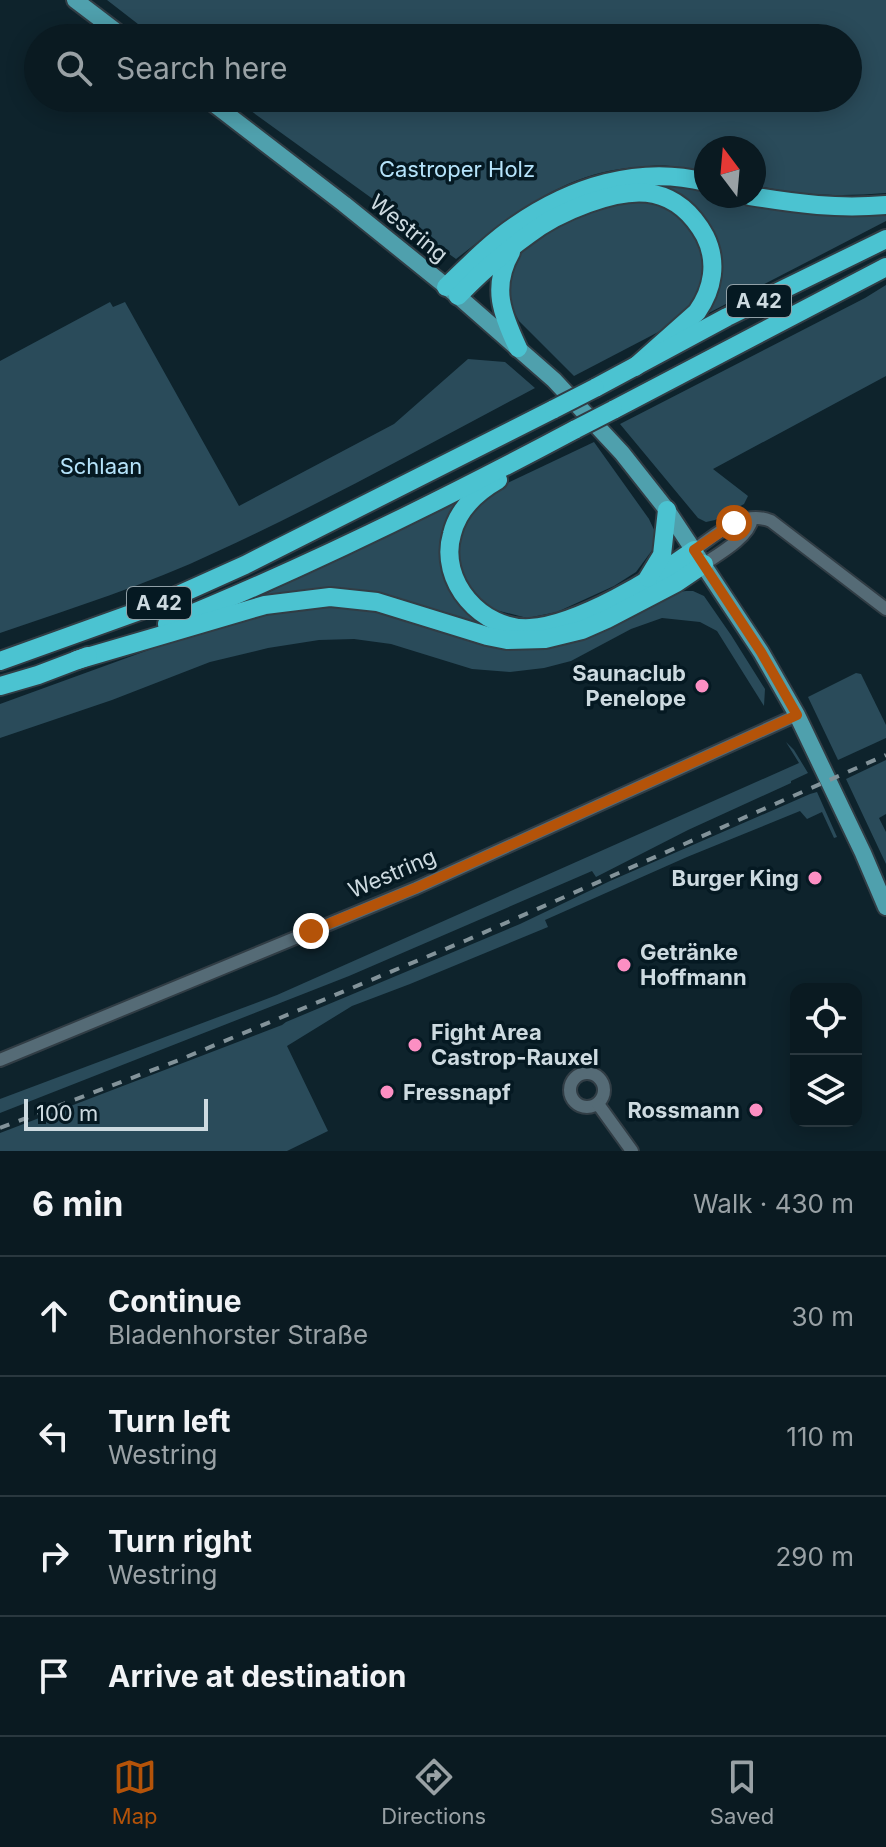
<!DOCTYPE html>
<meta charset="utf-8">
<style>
body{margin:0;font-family:Inter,sans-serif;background:#18272e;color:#f1f3f6}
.controls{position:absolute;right:24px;bottom:24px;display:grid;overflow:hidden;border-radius:16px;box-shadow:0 4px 20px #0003}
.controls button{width:72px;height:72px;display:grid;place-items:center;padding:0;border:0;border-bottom:2px solid #2a383f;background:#0a1a21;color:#f1f3f6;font:40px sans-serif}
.compass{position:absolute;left:694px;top:136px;width:72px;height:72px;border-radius:50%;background:#0a1a21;box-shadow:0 4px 20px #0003;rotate:344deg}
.scale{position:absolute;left:24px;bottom:20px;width:184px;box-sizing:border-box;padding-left:8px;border:4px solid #cddae0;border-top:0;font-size:22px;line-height:28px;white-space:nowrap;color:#cddae0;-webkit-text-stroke:6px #051922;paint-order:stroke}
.stop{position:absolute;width:24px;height:24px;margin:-18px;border:6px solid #b45309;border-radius:50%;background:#fff}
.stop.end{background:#b45309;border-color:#fff;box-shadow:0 2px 8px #0008}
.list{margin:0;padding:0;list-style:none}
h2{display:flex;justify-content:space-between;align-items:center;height:104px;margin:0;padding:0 32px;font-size:34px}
h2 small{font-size:26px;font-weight:400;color:#99a1a5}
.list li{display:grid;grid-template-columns:52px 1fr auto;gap:24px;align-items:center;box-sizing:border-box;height:120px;padding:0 32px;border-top:2px solid #2a383f}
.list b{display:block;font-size:30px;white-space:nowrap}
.list p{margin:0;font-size:26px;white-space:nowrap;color:#99a1a5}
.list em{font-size:26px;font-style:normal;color:#99a1a5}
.icon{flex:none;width:44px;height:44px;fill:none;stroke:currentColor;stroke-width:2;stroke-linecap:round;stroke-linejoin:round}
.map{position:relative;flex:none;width:886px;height:1151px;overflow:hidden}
.search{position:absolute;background:#0a1a21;box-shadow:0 4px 20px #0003;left:24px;right:24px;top:24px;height:88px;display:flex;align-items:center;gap:20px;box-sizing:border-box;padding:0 28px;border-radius:44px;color:#99a1a5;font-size:30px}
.sheet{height:584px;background:#0a1a21}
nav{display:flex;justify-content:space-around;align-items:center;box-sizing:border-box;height:112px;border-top:2px solid #2a383f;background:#0a1a21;font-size:22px;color:#99a1a5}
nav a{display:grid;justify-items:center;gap:4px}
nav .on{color:#b45309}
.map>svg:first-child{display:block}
.green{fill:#2a4b5a}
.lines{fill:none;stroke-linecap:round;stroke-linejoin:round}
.minor-casing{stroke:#313d45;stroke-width:16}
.major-casing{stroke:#313d45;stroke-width:20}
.highway-casing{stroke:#313d45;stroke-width:22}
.minor{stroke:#556b76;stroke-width:12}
.major{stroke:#4fa0ad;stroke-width:16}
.highway{stroke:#4bc3d1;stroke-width:18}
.rail{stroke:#83939a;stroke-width:4;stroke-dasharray:10 10;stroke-linecap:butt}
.highway-bridge-casing{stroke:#313d45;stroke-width:22;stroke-linecap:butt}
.highway-bridge{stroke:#4bc3d1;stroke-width:18}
.route{stroke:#b45309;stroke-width:10}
.poi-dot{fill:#fc8fc3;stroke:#051922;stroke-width:3}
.labels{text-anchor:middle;stroke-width:7;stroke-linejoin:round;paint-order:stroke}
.shield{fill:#051922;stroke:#91a0a7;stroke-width:2}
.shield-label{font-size:20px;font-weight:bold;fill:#cddae0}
.park-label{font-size:22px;fill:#b5e3fa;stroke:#051922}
.street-label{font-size:22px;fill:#cddae0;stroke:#051922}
.poi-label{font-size:22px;font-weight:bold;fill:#cddae0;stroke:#051922;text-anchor:end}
</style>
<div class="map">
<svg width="886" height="1151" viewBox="0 0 886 1151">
<rect width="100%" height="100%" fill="#0e232c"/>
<g class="green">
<path d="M 107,0 L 886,0 L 886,193 C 838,197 801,195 754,185 L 754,148 L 706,148 L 706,174 C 694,171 682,167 670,166 C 660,164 649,166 639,167 C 564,171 513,215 456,259 L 233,98 L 848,98 L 848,38 L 156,38 Z"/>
<polygon points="643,180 706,187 706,196 735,196 746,199 886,210 886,221 701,317 717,253"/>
<polygon points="633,200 657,202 675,212 688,225 697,238 703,265 700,289 683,315 666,328 574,376 519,321 510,304 509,273 520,251 551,228 595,209"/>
<polygon points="886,285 886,376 713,469 748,496 744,504 715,520 706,522 698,518 620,424 865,298"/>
<path d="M 110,302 L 113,307 L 125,302 L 239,506 L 394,424 L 468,359 L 505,362 L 535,388 C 429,444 325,502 216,552 C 147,585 72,608 0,633 L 0,361 Z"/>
<polygon points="594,442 649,519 656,534 653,549 636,572 614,586 557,612 527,618 492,609 470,592 461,580 457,544 461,528 472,510 495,489"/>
<polygon points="456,502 441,537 441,560 445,576 507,633 289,594 259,597"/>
<polygon points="686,591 693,591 704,596 731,635 765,689 764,706 717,631 700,622 662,618 631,629 571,661 544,668 510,672 472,669 391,644 354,639 319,640 268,648 210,662 112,700 0,738 0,704 187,636 270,612 327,607 360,609 382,613 490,646 525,650 543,648 569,641 677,592"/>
<polygon points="856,673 861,674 886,725 886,738 838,760 808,697"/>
<polygon points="786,742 794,750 808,773 791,781 791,783 688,830 596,877 592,871 349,976 0,1113 0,1099 277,995 799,763"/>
<polygon points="886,760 886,814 879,818 886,832 886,864 846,779"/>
<polygon points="817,792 837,837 834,838 822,812 807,819 800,811 687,857 545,920 548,927 410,984 352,1006 287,1046 328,1131 287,1151 0,1151 0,1133 282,1025 286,1022 520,924 610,881 810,794"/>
</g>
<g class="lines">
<defs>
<g id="minor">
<path d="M 694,550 C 716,535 742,509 771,521 L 886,609"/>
<path d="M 704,564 C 719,554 749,537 752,519"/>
<polyline points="0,1060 416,888 797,715"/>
<circle cx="587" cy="1090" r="17"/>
<polyline points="598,1104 632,1151"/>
</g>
<g id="major">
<polyline points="75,0 125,38"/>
<polyline points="206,98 344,204 458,296 554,380 622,453 667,510 761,652 797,715 863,853 886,907"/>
</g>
<g id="highway">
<path d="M 750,196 C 798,204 837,209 886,205"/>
<path d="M 511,252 C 491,287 502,314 518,348"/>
<path d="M 446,287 C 468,266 490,243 515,226 C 571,187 639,165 706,182"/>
<path d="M 458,296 C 479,274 503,253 528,235 C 556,213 618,186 654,194 C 677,199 694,216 705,236 C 718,262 713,289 697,312 L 635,367"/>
<polyline points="595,388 727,317 886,239"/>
<polyline points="613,410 886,267"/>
<path d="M 498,480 C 477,492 458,509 452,534 C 438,581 482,631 530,628 C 578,625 655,578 694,550"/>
<polyline points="648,578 662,555 667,510"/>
<path d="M 167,624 C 307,567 443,500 576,429"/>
<polyline points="77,660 265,605 330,597 377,602 487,636 507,640 545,639 582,630 607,619 676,583 704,564"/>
<polyline points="0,661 156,605 245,565 554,409"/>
<polyline points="0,686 38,675 88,656"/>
</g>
</defs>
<use href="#minor" class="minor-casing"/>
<use href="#major" class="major-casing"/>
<use href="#highway" class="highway-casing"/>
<use href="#minor" class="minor"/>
<use href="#major" class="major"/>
<use href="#highway" class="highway"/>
<polyline class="rail" points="0,1128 179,1060 467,940 886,755"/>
<defs>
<g id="highway-bridge">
<polyline points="554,409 595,388"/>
<polyline points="576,429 613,410"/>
</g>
</defs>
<use href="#highway-bridge" class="highway-bridge-casing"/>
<use href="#highway-bridge" class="highway-bridge"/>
</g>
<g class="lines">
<polyline class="route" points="311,931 416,888 797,715 761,652 694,550 734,523"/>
</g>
<g class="poi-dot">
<circle cx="702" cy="686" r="8"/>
<circle cx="815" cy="878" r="8"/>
<circle cx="624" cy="965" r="8"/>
<circle cx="415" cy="1045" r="8"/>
<circle cx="387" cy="1092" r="8"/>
<circle cx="756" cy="1110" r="8"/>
</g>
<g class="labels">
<g class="shield">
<rect x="727" y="285" width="64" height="32" rx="6"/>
<rect x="127" y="587" width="64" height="32" rx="6"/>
</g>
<g class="shield-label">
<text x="759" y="308">A 42</text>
<text x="159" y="610">A 42</text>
</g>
<g class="park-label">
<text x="457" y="177">Castroper Holz</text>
<text x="101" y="474">Schlaan</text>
</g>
<g class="street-label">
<text transform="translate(409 228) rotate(39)" y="8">Westring</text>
<text transform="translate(392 873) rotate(-23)" y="8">Westring</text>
</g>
<g class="poi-label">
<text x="686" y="681">Saunaclub<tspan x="686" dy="25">Penelope</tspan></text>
<text x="799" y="886">Burger King</text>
<text x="640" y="960" text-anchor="start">Getränke<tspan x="640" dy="25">Hoffmann</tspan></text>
<text x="431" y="1040" text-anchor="start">Fight Area<tspan x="431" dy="25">Castrop-Rauxel</tspan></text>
<text x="403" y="1100" text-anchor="start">Fressnapf</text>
<text x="740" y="1118">Rossmann</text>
</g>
</g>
</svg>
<div class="controls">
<button><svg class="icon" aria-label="locate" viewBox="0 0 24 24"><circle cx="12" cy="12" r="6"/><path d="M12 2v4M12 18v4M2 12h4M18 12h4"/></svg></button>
<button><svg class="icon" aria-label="layers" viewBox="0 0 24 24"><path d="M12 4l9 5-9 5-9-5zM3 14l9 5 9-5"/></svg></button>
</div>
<svg class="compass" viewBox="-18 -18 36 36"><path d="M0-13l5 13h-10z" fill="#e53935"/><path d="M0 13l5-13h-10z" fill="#99a1a5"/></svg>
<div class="scale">100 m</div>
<div class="stop" style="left:734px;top:523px"></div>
<div class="stop end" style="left:311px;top:931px"></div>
<div class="search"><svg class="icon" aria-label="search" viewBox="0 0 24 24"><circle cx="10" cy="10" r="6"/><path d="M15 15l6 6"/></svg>Search here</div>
</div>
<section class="sheet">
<h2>6 min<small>Walk · 430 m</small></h2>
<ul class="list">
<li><svg class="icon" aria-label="ahead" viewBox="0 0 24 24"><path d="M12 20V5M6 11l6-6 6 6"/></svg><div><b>Continue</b><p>Bladenhorster Straße</p></div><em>30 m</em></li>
<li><svg class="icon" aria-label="left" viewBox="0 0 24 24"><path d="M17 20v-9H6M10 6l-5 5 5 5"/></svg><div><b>Turn left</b><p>Westring</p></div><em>110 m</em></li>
<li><svg class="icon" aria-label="right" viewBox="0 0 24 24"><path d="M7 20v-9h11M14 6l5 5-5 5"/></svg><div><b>Turn right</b><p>Westring</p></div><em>290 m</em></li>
<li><svg class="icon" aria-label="arrive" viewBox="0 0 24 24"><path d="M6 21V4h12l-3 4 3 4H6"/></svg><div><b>Arrive at destination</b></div></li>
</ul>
</section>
<nav>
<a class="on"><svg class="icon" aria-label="map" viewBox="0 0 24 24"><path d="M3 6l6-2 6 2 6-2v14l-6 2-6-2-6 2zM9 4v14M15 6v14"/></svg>Map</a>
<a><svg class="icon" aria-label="directions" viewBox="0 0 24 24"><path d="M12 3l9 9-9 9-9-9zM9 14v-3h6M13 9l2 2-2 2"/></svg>Directions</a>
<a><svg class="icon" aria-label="saved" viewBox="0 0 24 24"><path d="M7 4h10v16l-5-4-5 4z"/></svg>Saved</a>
</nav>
